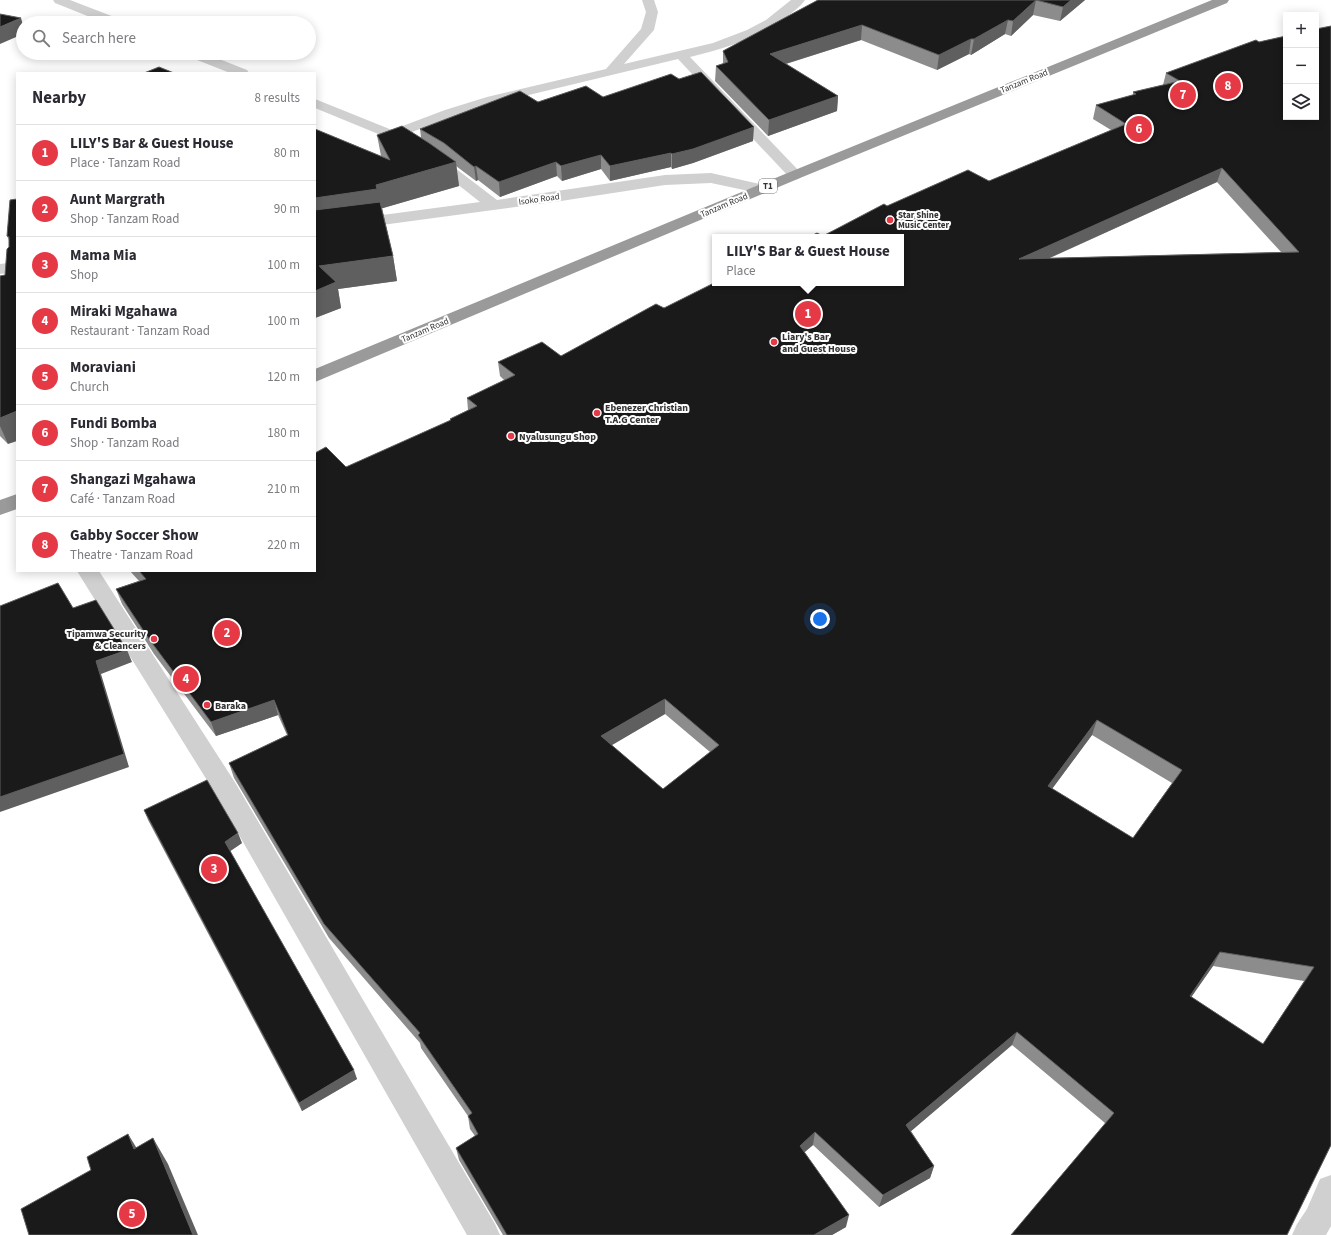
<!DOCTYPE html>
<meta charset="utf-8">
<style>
body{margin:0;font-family:"Source Sans 3",sans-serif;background:#f7f7f7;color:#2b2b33}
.controls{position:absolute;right:12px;top:12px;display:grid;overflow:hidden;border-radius:0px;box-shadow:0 2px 10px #0003}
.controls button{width:36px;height:36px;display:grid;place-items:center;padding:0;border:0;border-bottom:1px solid #e1e1e2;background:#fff;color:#2b2b33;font:20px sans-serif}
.you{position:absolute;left:820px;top:619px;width:14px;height:14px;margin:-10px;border:3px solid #fff;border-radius:50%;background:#1a73e8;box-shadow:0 0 0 6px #1a73e833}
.badge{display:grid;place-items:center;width:26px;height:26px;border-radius:50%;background:#e63946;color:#fff;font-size:13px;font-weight:700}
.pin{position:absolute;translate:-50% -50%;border:2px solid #fff;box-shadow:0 1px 4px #0006}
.popup{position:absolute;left:712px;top:234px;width:192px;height:52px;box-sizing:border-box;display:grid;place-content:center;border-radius:0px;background:#fff;filter:drop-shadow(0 1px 3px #0005);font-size:13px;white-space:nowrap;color:#7c7c81}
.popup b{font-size:15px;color:#2b2b33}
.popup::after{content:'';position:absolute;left:50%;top:100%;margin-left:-8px;border:8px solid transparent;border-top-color:#fff}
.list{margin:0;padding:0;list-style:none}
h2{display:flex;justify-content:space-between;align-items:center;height:52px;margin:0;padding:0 16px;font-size:17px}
h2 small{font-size:13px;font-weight:400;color:#7c7c81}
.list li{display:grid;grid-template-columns:26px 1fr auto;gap:12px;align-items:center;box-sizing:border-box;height:56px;padding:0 16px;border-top:1px solid #e1e1e2}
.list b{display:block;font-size:15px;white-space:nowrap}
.list p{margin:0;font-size:13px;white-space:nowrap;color:#7c7c81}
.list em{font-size:13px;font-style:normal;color:#7c7c81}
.icon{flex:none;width:22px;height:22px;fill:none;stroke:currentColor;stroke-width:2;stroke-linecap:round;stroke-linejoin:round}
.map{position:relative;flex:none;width:1331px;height:1235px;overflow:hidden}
.search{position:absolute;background:#fff;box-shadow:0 2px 10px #0003;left:16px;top:16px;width:300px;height:44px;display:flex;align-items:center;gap:10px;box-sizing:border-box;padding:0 14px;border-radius:22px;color:#7c7c81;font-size:15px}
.panel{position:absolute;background:#fff;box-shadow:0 2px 10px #0003;left:16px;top:72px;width:300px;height:500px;border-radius:0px}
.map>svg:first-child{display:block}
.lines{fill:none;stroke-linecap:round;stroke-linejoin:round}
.minor{fill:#d0d0d0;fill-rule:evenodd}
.highway{fill:#9a9a9a;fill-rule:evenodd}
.wall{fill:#8c8c8c;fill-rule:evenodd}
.shaded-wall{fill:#5f5f5f}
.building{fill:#1a1a1a;stroke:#5f5f5f;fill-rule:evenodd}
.poi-dot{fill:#e63946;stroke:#fff;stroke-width:1.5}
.labels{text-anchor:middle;stroke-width:4;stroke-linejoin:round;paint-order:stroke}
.far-street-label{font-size:9px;fill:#333;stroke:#fff}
.shield{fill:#fff;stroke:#707070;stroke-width:1}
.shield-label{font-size:9px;font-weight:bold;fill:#333}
.far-poi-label{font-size:9px;font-weight:bold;fill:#333;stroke:#fff;text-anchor:start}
.poi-label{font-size:10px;font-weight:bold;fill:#333;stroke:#fff;text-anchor:start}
</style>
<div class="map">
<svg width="1331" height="1235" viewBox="0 0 1331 1235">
<rect width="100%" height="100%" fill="#fff"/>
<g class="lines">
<g class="minor">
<polygon points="53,0 70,0 122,20 124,23 105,23 55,3"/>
<path d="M 642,0 L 654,0 L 658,12 L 654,30 L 624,64 L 713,43 L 747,30 L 766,20 L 791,0 L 805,0 C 801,6 795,10 789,15 C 760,38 726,48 690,57 L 800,172 L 803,175 L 800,178 L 795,180 L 790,178 L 678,59 L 496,103 L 455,116 L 404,135 L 410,138 L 412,141 L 410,144 L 405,145 L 315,108 L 315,99 L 392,130 L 445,110 L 487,97 L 606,69 L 641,29 L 646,12 Z"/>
<polygon points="185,53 204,53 247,70 249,73 230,73 187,56"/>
<polygon points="433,153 438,155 497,200 665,175 711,173 768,186 771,189 768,192 763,194 711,183 665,185 561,201 315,234 315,224 480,202 428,161 425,158 428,155"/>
<polygon points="17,262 17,272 0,274 0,264"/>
<polygon points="77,571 99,571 236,784 495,1224 500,1235 467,1235 218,798"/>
<polygon points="1331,1175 1331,1226 1326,1235 1292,1235 1297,1224 1307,1209 1320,1179"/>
</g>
<g class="highway">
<polygon points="1212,0 1229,0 1227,3 800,178 315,382 315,369 790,172"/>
<polygon points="17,494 17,509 0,515 0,500"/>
</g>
</g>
<g class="wall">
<polygon points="818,0 1085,0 1060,21 1033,15 1011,36 1005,34 971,55 969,54 937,70 861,40 786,64 838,96 837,111 768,136 715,81 716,66 723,64 723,51"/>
<path d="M 1331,26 L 1331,1146 L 1105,1123 L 1012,1045 L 911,1131 L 934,1166 L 930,1178 L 879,1207 L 813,1145 L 804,1152 L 846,1227 L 832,1235 L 503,1235 L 459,1160 L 456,1148 L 475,1136 L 470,1129 L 468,1116 L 421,1048 L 420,1043 L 329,938 L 234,778 L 229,763 L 287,735 L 278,715 L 216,736 L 154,654 L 122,604 L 116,589 L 139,581 L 130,571 L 315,571 L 346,467 L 450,421 L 450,419 L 468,410 L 467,398 L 504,380 L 500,376 L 498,362 L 561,356 L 887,206 L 989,181 L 1111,130 L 1093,119 L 1096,105 L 1133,95 L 1133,92 L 1163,85 L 1166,73 L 1259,42 ZM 1217,182 L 1281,252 L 1050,258 ZM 665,714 L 710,752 L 663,789 L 611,745 ZM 1092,735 L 1172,783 L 1133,838 L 1052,789 ZM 1213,966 L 1304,981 L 1263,1044 L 1191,997 Z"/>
<polygon points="603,97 753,141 693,163 672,169 671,167 610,181 601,169 562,181 557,176 500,197 478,180 476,181 456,166 459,186 382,208 393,256 397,281 338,289 341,308 315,318 315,129 381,156 377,135 421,137 420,129 538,102"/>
<polygon points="10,200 8,444 0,436 0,276 5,275 9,247 9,240 7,236"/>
<polygon points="144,810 242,843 230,851 357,1079 302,1111 148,820"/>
</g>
<g class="shaded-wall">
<polygon points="1036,0 1033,15 1011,36 1013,21"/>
<polygon points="1071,0 1085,0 1060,21 1063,7"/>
<polygon points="21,18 23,25 23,34 0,44 0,27"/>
<polygon points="1008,20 1005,34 971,55 974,39"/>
<polygon points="862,25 861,40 769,69 770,54"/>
<polygon points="971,39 969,54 937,70 939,55"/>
<polygon points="838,96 837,111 768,136 769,120"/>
<polygon points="754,127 753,141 693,163 672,169 672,154"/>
<polygon points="671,153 671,167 610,181 610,166"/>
<polygon points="601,155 601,169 562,181 561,166"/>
<polygon points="456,162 459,186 380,209 315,223 315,198 376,185"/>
<polygon points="556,162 557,176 500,197 499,182"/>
<polygon points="476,166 478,180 476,181 474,167"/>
<polygon points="1222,168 1217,182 1016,273 1019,259"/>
<polygon points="393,256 397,281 338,289 341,308 315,318 315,291 319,266"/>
<polygon points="17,411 17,441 8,444 0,426 0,418"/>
<polygon points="127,650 132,662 101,674 129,767 0,812 0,797 96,661"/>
<polygon points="665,699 665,714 602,751 601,736"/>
<polygon points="274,700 278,715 216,736 211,722"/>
<polygon points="1097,720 1092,735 1043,801 1048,786"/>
<polygon points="238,833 242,843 229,852 225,842"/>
<polygon points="1220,952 1213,966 1183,1009 1190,996"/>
<polygon points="1017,1032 1012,1045 903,1138 906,1125"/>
<polygon points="354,1070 357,1079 302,1111 299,1103"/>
<polygon points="815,1132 813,1145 798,1158 800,1146"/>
<polygon points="128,1134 144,1160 134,1149"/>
<polygon points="153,1138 168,1164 198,1235 193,1235"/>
<polygon points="934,1166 930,1178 879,1207 883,1195"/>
<polygon points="849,1215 846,1227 832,1235 814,1235"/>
</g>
<g class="building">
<polygon points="818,0 1036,0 1013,21 1008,20 974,39 971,39 939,55 862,25 770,54 838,96 769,120 716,66 728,62 723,51"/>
<polygon points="1036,0 1071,0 1063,7"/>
<polygon points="0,14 21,18 0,27"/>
<path d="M 1331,26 L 1331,1145 L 1287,1235 L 1011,1235 L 1114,1113 L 1017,1032 L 906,1125 L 934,1166 L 883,1195 L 815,1132 L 800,1146 L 849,1215 L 814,1235 L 507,1235 L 456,1148 L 478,1134 L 468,1116 L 472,1113 L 418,1035 L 420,1033 L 324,924 L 229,763 L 288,735 L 274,700 L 211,722 L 149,639 L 116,589 L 146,579 L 139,571 L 315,571 L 315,453 L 326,447 L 346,467 L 451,420 L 450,419 L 477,406 L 467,398 L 515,375 L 498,362 L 542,342 L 561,356 L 656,304 L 664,308 L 712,284 L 714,286 L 719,283 L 901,283 L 901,237 L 809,237 L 817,233 L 823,236 L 884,204 L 887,206 L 968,170 L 989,181 L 1126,124 L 1096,105 L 1136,94 L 1133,92 L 1180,81 L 1166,73 L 1256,40 L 1259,42 L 1286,36 L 1286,117 L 1316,117 L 1316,29 ZM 1222,168 L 1299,252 L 1019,259 ZM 665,699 L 719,745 L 663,789 L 601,736 ZM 1097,720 L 1182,770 L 1133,838 L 1048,786 ZM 1220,952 L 1314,967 L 1263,1044 L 1190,996 Z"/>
<polygon points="159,67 174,73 144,73"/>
<polygon points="701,72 754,127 693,149 672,154 671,153 610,166 601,155 561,166 556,162 499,182 476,166 474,167 444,143 420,129 520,91 538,102 586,86 603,97 671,74 679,79"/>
<polygon points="402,126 429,143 456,162 376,185 377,189 315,198 315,129 390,160 377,135"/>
<polygon points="17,199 17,411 0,418 0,276 5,275 7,249 9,247 9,237 7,236 10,200"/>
<polygon points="380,202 393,256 319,266 336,282 315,291 315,210"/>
<polygon points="58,583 73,608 96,600 127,650 96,661 124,754 0,797 0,606"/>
<polygon points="207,780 238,833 225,842 354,1070 299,1103 144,810"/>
<polygon points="128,1134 134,1149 153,1138 193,1235 29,1235 21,1209 91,1170 87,1157"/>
</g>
<g class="poi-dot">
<circle cx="890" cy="220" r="4"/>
<circle cx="774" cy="342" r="4"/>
<circle cx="597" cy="413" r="4"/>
<circle cx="511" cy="436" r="4"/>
<circle cx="154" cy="639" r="4"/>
<circle cx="207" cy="705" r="4"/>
</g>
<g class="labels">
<g class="far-street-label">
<text transform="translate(1024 81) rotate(-22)" y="3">Tanzam Road</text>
<text transform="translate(539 199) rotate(-8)" y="3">Isoko Road</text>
<text transform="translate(724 205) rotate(-23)" y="3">Tanzam Road</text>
<text transform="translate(425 330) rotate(-23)" y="3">Tanzam Road</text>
</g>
<rect class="shield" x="759" y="179" width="18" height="14" rx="3"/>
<g class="shield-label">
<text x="768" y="189">T1</text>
</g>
<g class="far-poi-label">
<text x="898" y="218">Star Shine<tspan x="898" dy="10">Music Center</tspan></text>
</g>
<g class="poi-label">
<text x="782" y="340">Liary's Bar<tspan x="782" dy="12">and Guest House</tspan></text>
<text x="605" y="411">Ebenezer Christian<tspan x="605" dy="12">T.A.G Center</tspan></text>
<text x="519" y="440">Nyalusungu Shop</text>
<text x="146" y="637" text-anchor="end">Tipamwa Security<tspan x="146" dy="12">&amp; Cleancers</tspan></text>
<text x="215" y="709">Baraka</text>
</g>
</g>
</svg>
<div class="controls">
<button>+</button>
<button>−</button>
<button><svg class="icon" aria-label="layers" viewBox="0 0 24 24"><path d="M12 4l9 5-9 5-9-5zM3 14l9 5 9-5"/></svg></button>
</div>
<div class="you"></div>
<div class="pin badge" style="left:808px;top:314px">1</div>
<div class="popup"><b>LILY'S Bar &amp; Guest House</b>Place</div>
<div class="pin badge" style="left:227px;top:633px">2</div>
<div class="pin badge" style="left:214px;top:869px">3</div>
<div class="pin badge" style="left:186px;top:679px">4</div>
<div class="pin badge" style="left:132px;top:1214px">5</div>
<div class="pin badge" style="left:1139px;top:129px">6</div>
<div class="pin badge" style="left:1183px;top:95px">7</div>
<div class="pin badge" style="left:1228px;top:86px">8</div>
<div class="search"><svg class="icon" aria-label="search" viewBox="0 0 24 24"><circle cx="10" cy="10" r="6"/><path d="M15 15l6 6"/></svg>Search here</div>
<section class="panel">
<h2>Nearby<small>8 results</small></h2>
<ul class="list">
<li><span class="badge">1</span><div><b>LILY'S Bar &amp; Guest House</b><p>Place · Tanzam Road</p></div><em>80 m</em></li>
<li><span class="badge">2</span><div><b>Aunt Margrath</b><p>Shop · Tanzam Road</p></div><em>90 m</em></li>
<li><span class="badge">3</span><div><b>Mama Mia</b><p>Shop</p></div><em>100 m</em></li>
<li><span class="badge">4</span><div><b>Miraki Mgahawa</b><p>Restaurant · Tanzam Road</p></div><em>100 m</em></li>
<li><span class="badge">5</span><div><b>Moraviani</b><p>Church</p></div><em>120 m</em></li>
<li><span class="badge">6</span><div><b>Fundi Bomba</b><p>Shop · Tanzam Road</p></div><em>180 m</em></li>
<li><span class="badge">7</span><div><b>Shangazi Mgahawa</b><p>Café · Tanzam Road</p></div><em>210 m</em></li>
<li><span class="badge">8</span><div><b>Gabby Soccer Show</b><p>Theatre · Tanzam Road</p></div><em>220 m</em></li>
</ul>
</section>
</div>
